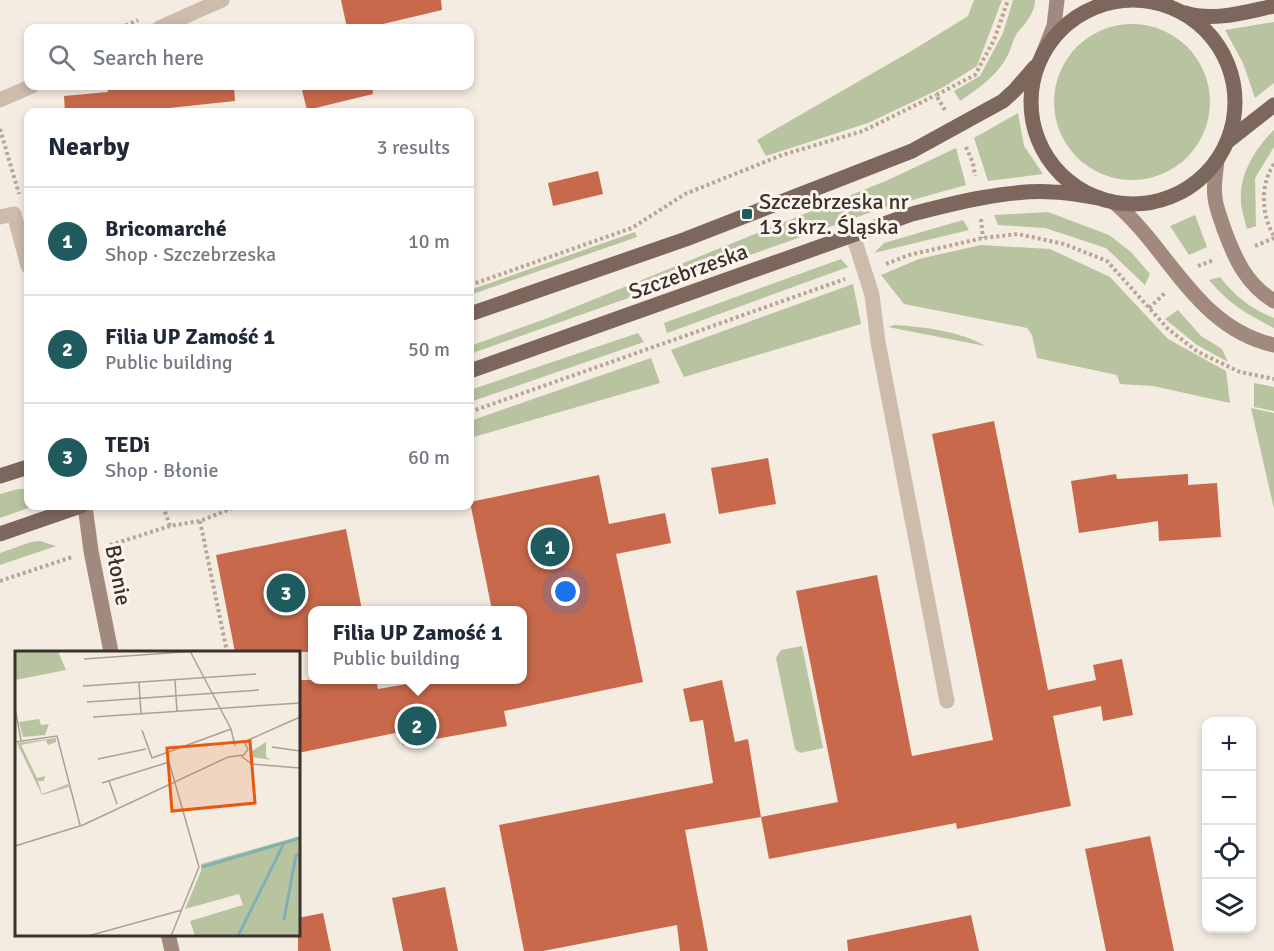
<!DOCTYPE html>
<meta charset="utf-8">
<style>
body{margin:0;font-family:Signika,sans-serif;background:#f6f6f7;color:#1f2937}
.controls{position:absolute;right:18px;bottom:18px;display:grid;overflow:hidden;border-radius:12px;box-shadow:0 3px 9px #0003}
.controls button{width:54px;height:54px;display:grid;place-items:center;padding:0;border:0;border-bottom:2px solid #e0e1e3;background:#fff;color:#1f2937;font:30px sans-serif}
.you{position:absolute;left:566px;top:592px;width:21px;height:21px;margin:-15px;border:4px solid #fff;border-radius:50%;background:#1a73e8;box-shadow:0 0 0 9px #1a73e833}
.badge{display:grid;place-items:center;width:39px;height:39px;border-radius:50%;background:#1f5a5e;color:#fff;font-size:20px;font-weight:700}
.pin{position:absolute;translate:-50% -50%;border:3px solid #fff;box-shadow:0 2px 6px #0006}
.popup{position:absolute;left:308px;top:606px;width:219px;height:78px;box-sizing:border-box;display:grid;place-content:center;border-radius:12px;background:#fff;filter:drop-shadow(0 2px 4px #0005);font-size:20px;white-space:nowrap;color:#747a83}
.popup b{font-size:22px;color:#1f2937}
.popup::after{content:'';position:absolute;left:50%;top:100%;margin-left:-12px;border:12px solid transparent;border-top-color:#fff}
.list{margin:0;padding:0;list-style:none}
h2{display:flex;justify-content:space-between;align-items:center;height:78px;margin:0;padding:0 24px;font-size:26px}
h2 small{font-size:20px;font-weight:400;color:#747a83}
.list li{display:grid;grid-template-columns:39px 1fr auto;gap:18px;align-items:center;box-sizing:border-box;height:108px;padding:0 24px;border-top:2px solid #e0e1e3}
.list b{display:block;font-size:22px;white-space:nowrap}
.list p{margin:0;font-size:20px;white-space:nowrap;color:#747a83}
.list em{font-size:20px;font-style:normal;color:#747a83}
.icon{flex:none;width:33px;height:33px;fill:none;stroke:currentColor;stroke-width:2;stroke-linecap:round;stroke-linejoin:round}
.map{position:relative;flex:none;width:1274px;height:951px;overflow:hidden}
.search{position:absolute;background:#fff;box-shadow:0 3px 9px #0003;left:24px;top:24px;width:450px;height:66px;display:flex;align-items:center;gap:15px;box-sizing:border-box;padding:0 21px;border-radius:12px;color:#747a83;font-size:22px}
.panel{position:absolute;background:#fff;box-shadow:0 3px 9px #0003;left:24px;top:108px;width:450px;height:402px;border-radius:12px}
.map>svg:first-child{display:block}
.green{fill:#b8c4a0}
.building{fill:#c8694b}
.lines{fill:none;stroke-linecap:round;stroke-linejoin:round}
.path{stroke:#b9a596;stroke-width:4;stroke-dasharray:3 3;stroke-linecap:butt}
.lane{stroke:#cdbbac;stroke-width:15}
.street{stroke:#cdbbac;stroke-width:15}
.secondary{stroke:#a18a7d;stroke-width:15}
.primary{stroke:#7d675c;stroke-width:15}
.poi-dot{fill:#1f5a5e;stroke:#fbf5ee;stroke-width:2}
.labels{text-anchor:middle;stroke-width:6;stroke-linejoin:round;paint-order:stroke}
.poi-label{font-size:22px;fill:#3b302b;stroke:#fbf5ee;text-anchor:start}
.street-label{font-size:22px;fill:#3b302b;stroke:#fbf5ee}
.inset-river{fill:none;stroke:#7fb0b2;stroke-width:3}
.inset-road{fill:none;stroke:#aaa098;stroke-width:1.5}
.view{fill:#e8590c;fill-opacity:0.15;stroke:#e8590c;stroke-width:3}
.inset-edge{fill:none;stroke:#3b302b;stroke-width:3}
</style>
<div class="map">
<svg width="1274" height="951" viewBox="0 0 1274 951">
<rect width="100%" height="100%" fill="#f4ebe1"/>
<g class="green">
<polygon points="974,0 1002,0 977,66 942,88 868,123 766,156 757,140 913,50 968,16"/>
<path d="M 1013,0 L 1035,0 C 1035,13 1025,24 1017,33 C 1013,40 1011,48 1008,55 C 997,76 979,88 960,101 L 954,91 L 980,76 L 1003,33 Z"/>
<polygon points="1274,22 1274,83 1255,98 1243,63 1225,30"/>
<circle cx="1132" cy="102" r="78"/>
<polygon points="1018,113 1024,146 1043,174 988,181 974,138"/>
<path d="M 1274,130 L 1274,147 L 1255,178 L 1256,226 L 1247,229 C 1245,220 1241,210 1241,201 C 1239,174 1256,147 1274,130 Z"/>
<polygon points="956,148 966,185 880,209 470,354 470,346 548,318 888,180"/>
<polygon points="1048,212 1109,235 1131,252 1150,274 1145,285 1106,248 1045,228 998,225 994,215"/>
<polygon points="1195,215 1207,247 1189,255 1170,226"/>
<polygon points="963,220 969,230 874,253 884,243"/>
<polygon points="635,232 637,237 470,295 470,290"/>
<polygon points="981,245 1050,249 1110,277 1168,339 1226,371 1230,403 1153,386 1120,384 1117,375 1037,358 1032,335 1027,328 904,304 881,275 919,259"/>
<polygon points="841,259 848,267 667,333 664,323"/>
<path d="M 1220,277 C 1235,296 1251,309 1274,318 L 1274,328 C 1248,315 1228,303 1209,280 Z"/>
<polygon points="853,284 861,324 684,377 671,350"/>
<polygon points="1178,310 1201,336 1222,349 1228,362 1197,345 1165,319"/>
<path d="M 895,325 C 924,327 960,331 985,346 L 888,327 Z"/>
<polygon points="638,333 644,342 470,402 470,390"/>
<polygon points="651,358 660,383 470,438 470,421"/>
<polygon points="1254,383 1274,387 1274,411 1254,407"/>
<polygon points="1251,408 1274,413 1274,509"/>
<polygon points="18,489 28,489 28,506 34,506 0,518 0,494"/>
<polygon points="40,541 56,546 0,565 0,553 31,542"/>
<polygon points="802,646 823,748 800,753 795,749 776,658 781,650"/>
</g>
<g class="building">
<polygon points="341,0 441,0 442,10 366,28 347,28"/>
<polygon points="107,86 234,86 235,101 131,112 65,112 64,96 108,92"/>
<polygon points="301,86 372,86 373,94 307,110"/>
<polygon points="598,171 603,194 553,206 548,183"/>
<polygon points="994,421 1048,690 1096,680 1093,665 1122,659 1133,715 1103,721 1101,706 1053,716 1071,806 957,829 956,823 769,859 761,817 838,802 796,591 877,575 912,756 993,740 932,434"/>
<polygon points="768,458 776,504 719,514 711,468"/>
<polygon points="1116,474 1117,479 1188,474 1188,485 1217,483 1221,537 1159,541 1158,521 1079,533 1071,481"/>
<polygon points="599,475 609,524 665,513 671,543 616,554 643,682 504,711 507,726 403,745 400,732 298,753 298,680 376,680 378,689 430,680 522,680 522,610 492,610 470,502"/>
<polygon points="346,529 362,610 312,610 312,652 235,652 216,555"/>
<polygon points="722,680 735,742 748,739 761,817 685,830 708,951 680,951 677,925 543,951 524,951 499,825 713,783 703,720 690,722 683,689"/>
<polygon points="1150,836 1174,951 1106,951 1085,849"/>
<polygon points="445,887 458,951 403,951 392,898"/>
<polygon points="323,913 331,951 298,951 298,918"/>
<polygon points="971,915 979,951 848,951 847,940"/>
</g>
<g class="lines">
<g class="path">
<polyline points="120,28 138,20"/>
<polyline points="945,110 936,95 975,75 994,40 1008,0"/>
<polyline points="0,129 19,194"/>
<polyline points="966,147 973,163 975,176"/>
<path d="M 1274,164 C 1260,184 1261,215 1274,236"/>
<polyline points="981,219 983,238"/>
<polyline points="1255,246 1274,238"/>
<polyline points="886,264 909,255 983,238 1018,234 1064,244 1107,261 1168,329 1198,352 1240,372 1274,379"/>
<polyline points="1198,266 1214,260"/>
<polyline points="470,285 632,228 685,194 782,155 863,131 936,95"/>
<polyline points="1149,308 1166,292"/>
<polyline points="470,412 845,279"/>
<polyline points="163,506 170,526 200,521 238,506"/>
<polyline points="200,521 227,652"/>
<polyline points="110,545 170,526"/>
<polyline points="0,581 72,557"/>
</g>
<polyline class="lane" points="853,235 872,295 878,342 947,701"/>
<g class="street">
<polyline points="159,28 222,0"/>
<polyline points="0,100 32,86"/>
<polyline points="0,217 14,214 28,266"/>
</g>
<g class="secondary">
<polyline points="1147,0 1156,3"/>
<polyline points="1043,54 1054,26 1057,0"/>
<path d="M 1217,160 C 1216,173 1213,185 1215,198 C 1216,208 1221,219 1224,229 C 1235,259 1246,284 1274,301"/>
<path d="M 1115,203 C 1170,250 1197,328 1274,345"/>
<polyline points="85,506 91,551 111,652"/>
<polyline points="168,934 172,951"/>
</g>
<g class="primary">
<circle cx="1133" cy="102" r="102"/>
<path d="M 1185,13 C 1213,22 1246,12 1274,6"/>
<polyline points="1228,141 1274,105"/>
<polyline points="470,314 686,239 912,151 1003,101 1015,90 1035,67"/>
<path d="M 470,371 L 912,214 C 954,203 1010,189 1053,192 C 1069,192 1084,196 1099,198"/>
<polyline points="0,476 28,467"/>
<polyline points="0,534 81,506"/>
</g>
</g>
<rect class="poi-dot" x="741" y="208" width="12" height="12" rx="3"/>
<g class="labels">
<g class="poi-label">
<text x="759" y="209">Szczebrzeska nr<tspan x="759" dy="25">13 skrz. Śląska</tspan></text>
</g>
<g class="street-label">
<text transform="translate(688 271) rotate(-20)" y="8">Szczebrzeska</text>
<text transform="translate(119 575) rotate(79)" y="8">Błonie</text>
</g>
</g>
<g transform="translate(15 651)">
<rect width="285" height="285" fill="#f4ebe1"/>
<path d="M 0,0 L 43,0 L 51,19 L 0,29 ZM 24,68 L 26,74 L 34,73 L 30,84 L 8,86 L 4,71 ZM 41,87 L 41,91 L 33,94 L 31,89 L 6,94 L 22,127 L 30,125 L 29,130 L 23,130 L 27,143 L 53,133 L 54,136 L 27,144 L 2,92 ZM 251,91 L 251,106 L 256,109 L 237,106 L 237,100 ZM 285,185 L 285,285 L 180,285 L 175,270 L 228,254 L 224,243 L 170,258 L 186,220 L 186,213 Z" fill="#b8c4a0"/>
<path class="inset-river" d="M 187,216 L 268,192M 269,269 L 281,204 L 285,203M 223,285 L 269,192 L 285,187"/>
<path class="inset-road" d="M 175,0 L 216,78 L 220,95M 69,8 L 182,0M 160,29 L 162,61M 124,32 L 126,63M 68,35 L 241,23M 72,51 L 244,39M 0,57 L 6,89M 78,66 L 285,52M 127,79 L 137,107 L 216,78M 0,91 L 42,85 L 65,174M 229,91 L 285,66M 257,96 L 285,100M 226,105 L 237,113 L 285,117M 83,108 L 131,98M 94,130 L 102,153M 87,132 L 154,111 L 184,216 L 156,285M 0,195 L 68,174 L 213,106 L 229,104 L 233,98 L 229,91M 73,285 L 167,259"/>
<path class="view" d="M 235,90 L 240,152 L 157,160 L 152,97 Z"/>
<rect width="285" height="285" class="inset-edge"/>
</g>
</svg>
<div class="controls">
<button>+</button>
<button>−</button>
<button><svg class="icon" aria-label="locate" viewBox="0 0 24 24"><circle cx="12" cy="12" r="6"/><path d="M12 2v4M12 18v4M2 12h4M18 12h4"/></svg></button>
<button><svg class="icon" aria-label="layers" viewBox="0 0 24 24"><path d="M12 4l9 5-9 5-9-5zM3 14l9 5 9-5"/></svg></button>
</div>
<div class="you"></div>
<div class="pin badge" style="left:550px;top:547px">1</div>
<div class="pin badge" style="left:417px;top:726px">2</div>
<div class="popup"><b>Filia UP Zamość 1</b>Public building</div>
<div class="pin badge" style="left:286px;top:593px">3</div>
<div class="search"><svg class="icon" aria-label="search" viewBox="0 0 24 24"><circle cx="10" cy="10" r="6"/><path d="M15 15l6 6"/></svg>Search here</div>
<section class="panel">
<h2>Nearby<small>3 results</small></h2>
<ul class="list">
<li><span class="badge">1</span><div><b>Bricomarché</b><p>Shop · Szczebrzeska</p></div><em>10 m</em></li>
<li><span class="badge">2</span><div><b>Filia UP Zamość 1</b><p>Public building</p></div><em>50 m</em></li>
<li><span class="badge">3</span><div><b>TEDi</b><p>Shop · Błonie</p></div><em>60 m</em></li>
</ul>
</section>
</div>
